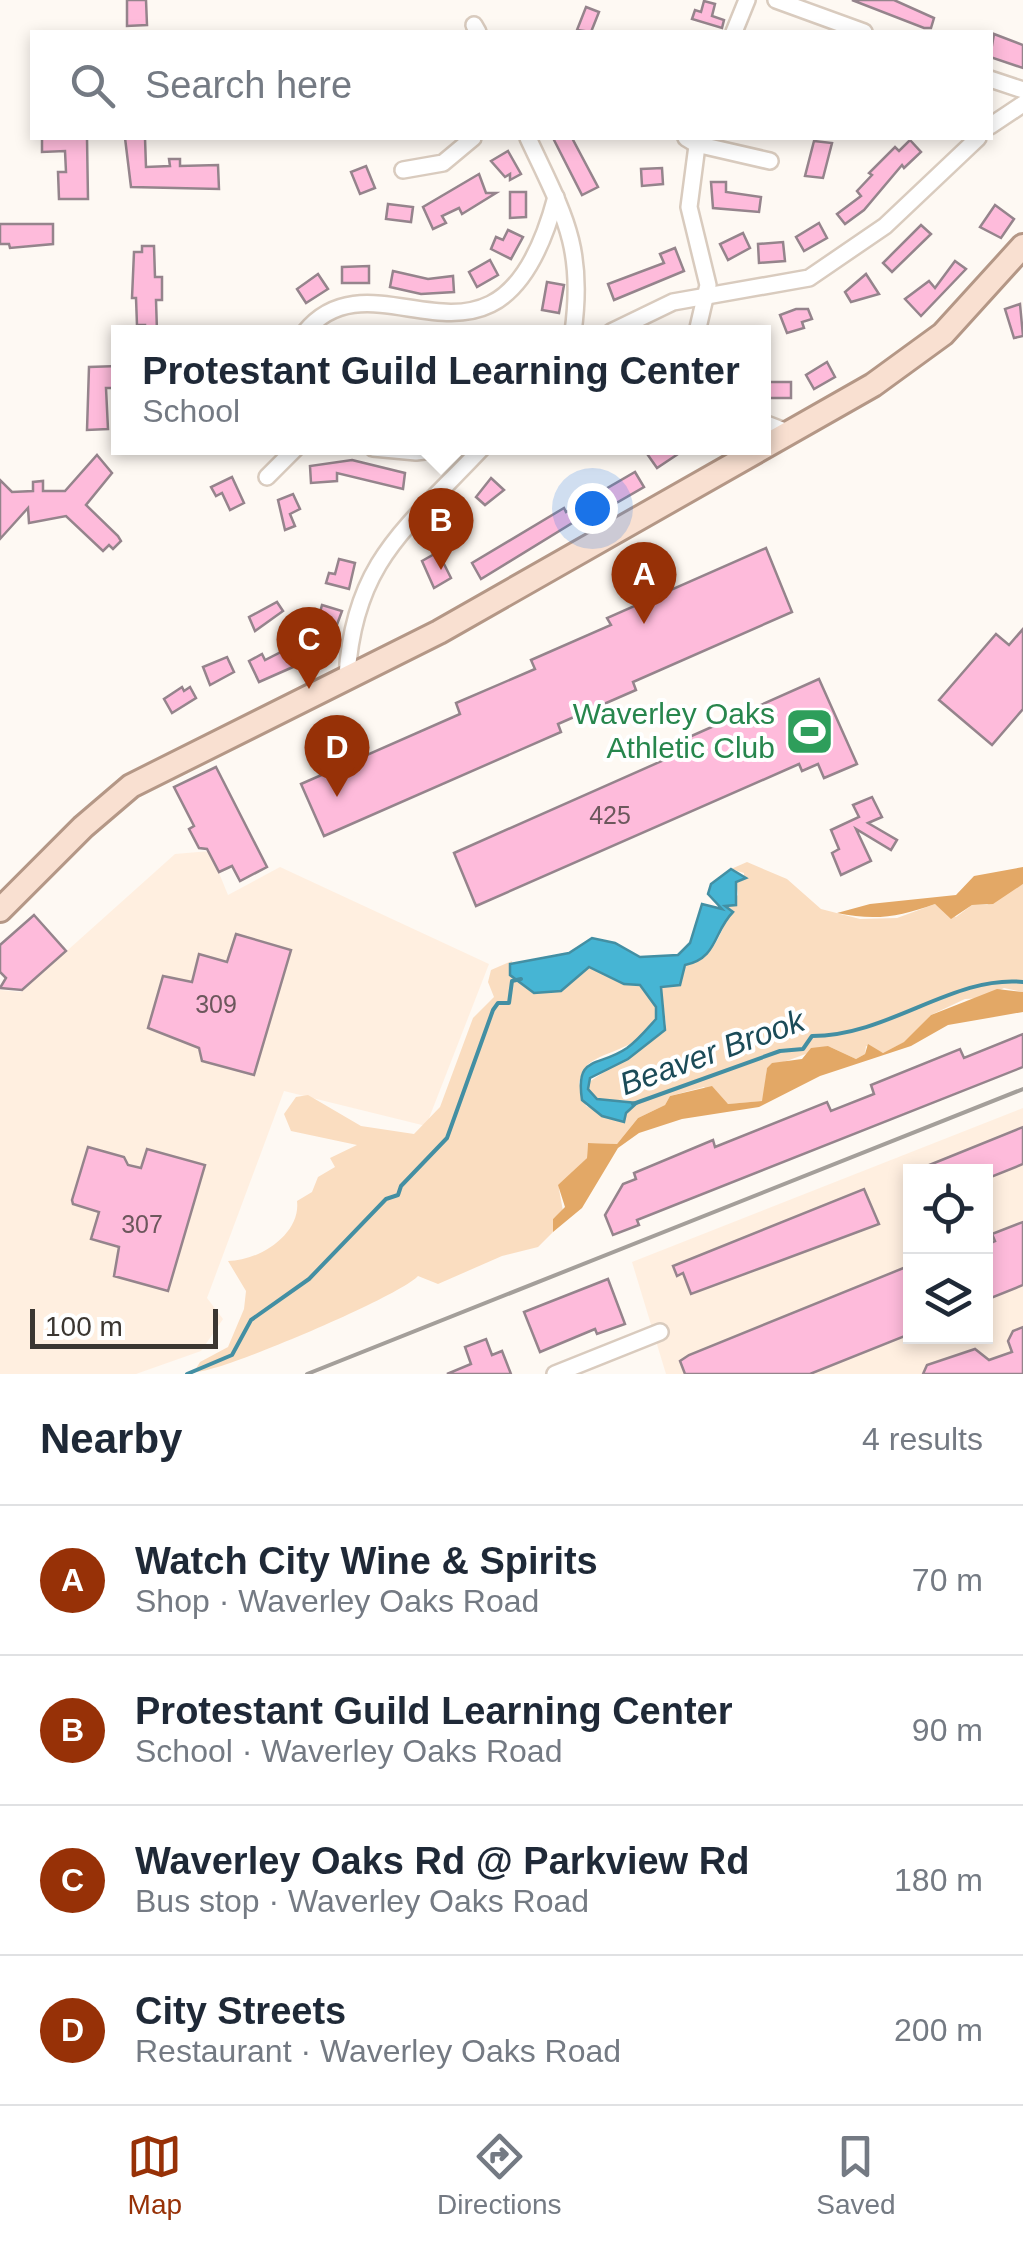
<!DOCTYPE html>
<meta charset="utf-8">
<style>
body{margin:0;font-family:Arial,sans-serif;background:#f6f6f7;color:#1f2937}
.controls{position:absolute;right:30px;bottom:30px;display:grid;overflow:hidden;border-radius:0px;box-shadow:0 5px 15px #0003}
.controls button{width:90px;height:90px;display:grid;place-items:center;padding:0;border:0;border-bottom:2px solid #e0e1e3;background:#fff;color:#1f2937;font:50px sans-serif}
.scale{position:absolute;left:30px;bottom:25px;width:188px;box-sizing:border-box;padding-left:10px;border:5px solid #3b3631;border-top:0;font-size:28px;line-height:35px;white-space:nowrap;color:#3b3631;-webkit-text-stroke:8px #fff;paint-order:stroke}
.you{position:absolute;left:592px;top:508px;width:35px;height:35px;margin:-25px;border:8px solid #fff;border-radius:50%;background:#1a73e8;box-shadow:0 0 0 15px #1a73e833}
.badge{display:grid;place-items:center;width:65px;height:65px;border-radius:50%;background:#973107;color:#fff;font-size:32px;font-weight:700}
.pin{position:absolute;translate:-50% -82px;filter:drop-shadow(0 2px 5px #0008)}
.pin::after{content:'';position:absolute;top:52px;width:35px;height:30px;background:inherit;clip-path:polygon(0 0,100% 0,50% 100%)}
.popup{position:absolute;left:111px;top:325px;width:660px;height:130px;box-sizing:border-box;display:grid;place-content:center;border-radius:0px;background:#fff;filter:drop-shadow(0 2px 8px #0005);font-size:32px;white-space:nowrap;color:#747a83}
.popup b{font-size:38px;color:#1f2937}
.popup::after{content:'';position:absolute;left:50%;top:100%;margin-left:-20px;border:20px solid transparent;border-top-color:#fff}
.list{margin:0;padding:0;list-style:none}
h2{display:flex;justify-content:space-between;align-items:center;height:130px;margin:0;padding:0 40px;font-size:42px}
h2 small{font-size:32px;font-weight:400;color:#747a83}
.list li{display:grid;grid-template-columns:65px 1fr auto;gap:30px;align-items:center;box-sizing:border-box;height:150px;padding:0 40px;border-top:2px solid #e0e1e3}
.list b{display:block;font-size:38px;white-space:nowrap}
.list p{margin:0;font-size:32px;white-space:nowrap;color:#747a83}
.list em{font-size:32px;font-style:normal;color:#747a83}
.icon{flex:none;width:55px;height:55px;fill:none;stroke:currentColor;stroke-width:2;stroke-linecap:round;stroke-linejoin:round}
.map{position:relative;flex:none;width:1023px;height:1374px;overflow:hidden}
.search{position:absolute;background:#fff;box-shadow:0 5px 15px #0003;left:30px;right:30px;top:30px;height:110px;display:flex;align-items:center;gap:25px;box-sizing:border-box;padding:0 35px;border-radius:0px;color:#747a83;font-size:38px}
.sheet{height:730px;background:#fff}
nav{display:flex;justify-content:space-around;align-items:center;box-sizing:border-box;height:140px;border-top:2px solid #e0e1e3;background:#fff;font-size:28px;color:#747a83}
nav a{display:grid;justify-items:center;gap:5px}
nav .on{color:#973107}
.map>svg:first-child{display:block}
.built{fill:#ffefe0;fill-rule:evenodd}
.green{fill:#faddc0}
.forest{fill:#e3a866}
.water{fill:#46b5d4;stroke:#438fa3;stroke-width:2.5}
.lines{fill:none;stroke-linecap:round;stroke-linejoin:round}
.stream{stroke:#438fa3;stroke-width:4}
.building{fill:#febbdb;stroke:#95848c;stroke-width:2.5}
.minor-casing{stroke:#d9cbbe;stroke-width:20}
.primary-casing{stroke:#b49786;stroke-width:28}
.minor{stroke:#fff;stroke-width:15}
.primary{stroke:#f9e0d1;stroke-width:22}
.rail{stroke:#a49f9a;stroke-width:4}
.labels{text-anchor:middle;stroke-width:8;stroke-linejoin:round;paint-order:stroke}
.number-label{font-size:25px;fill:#6c575c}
.leisure-label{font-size:30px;fill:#27864d;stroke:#fff;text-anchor:end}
.water-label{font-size:32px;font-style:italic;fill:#1b4b58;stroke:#fff}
</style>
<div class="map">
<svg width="1023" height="1374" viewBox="0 0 1023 1374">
<rect width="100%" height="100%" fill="#fef9f3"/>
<g class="built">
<polygon points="210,851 228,895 280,867 489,964 426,1126 284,1091 207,1298 223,1319 201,1351 136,1374 0,1374 0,990 21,992 175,854"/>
<path d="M 1023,1108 L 1023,1374 L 666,1374 L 632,1262 ZM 910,1172 L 986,1172 L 986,1336 L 910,1336 Z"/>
</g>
<path class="green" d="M 747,862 L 787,879 L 821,909 L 860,919 L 897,918 L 935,904 L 956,917 L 972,905 L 987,905 L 1023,884 L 1023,992 L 1004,988 L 983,998 L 965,999 L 931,1015 L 905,1042 L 883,1053 L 866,1046 L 865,1054 L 856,1059 L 828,1046 L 767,1068 L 763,1101 L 728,1104 L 704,1087 L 670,1096 L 665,1105 L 638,1118 L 617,1144 L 588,1143 L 587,1158 L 562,1182 L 559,1189 L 563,1211 L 553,1219 L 553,1232 L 538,1247 L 502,1256 L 438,1284 L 418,1276 C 402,1295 218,1374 194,1372 L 200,1362 L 228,1347 L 244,1309 L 246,1291 L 228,1261 C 259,1261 301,1234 297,1201 L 312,1192 L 318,1177 L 335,1167 L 330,1158 L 357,1145 L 291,1131 L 284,1114 L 296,1097 L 308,1095 L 361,1126 L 414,1134 L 440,1107 L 473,1018 L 494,997 L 488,982 L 491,970 L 512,961 L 510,975 L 534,993 L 561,991 L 589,967 L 624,984 L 640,985 L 657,1009 C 653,1050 598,1049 585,1068 C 582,1072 581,1078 579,1082 L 586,1106 L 624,1122 L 630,1101 L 597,1099 L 588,1089 L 589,1082 L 663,1033 L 666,1024 L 661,987 L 682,981 L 685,965 C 715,959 720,932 732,909 L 724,907 L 738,895 L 736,882 L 744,879 L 744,873 L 731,869 Z"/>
<g class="forest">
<path d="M 1023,867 L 1023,884 L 993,904 L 972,905 L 951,919 L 935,904 C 899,917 875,921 837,913 L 870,904 L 956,895 L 974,876 Z"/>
<polygon points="997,989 1023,992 1023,1012 948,1025 911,1046 820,1076 759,1107 682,1119 639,1133 618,1148 582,1208 553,1232 553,1219 565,1207 558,1185 587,1158 588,1143 617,1144 638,1118 665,1105 670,1096 712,1086 728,1104 762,1101 767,1068 772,1063 802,1059 811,1048 828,1046 856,1059 865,1054 868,1044 883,1053 904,1042 931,1015"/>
</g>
<path class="water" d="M 731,869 L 746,878 L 736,882 L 736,905 L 725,906 L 733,912 C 713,932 718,958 685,965 L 680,985 L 661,987 L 665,1030 L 628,1059 L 590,1078 L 588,1089 L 597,1099 L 637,1103 L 626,1113 L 624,1122 L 602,1116 L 582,1100 C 575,1054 598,1068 627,1048 C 638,1040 647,1029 656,1019 L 656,1007 L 640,985 L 624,984 L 589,967 L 561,991 L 534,993 L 510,975 L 510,964 L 569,953 L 592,938 L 615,943 L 640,957 L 678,955 L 690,943 L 702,904 L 722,909 L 708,894 L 711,884 Z"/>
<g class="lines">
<g class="stream">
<path d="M 633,1104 L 780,1051 L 803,1049 L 812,1036 C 889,1036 953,975 1023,982"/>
<polyline points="187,1374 232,1355 251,1320 309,1279 386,1199 398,1195 401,1186 447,1138 493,1010 498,1003 509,1003 512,981 521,979"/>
</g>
</g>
<g class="building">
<polygon points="127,0 146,0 147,25 127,26"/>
<polygon points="852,0 894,0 934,18 931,28 924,28"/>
<polygon points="704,1 715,4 712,16 724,20 722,28 692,19 695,10 701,12"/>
<polygon points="586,7 599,12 591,32 577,30"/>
<polygon points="994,34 1023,45 1023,68 990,57"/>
<polygon points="42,138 87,138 88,199 59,199 58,172 66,172 65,151 42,152"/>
<polygon points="125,138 145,138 146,167 170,166 169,159 180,159 180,166 218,165 219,189 131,187"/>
<polygon points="553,138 572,138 598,187 582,195"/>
<polygon points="910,140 921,152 904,168 902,165 864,210 845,224 837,214 861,196 857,191 872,175 869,173 895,147 899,151"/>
<polygon points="814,141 832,143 823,178 805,176"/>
<polygon points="508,151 521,174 510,180 510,174 505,177 491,161"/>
<polygon points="366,166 375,188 360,194 351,172"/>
<polygon points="662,168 663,184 642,186 641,169"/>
<polygon points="479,174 486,193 496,193 462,214 459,208 442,216 446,223 433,229 423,207"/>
<polygon points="711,182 726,182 726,192 761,197 759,212 713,208"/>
<polygon points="510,192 526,192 526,217 510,218"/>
<polygon points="388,204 413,207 411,222 386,219"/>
<polygon points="995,205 1014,219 1001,238 980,227"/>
<polygon points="819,223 827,238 804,251 796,237"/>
<polygon points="0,224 53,224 53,244 10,248 9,244 0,244"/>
<polygon points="921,225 931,234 892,272 883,263"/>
<polygon points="508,230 523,237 511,259 491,249 496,237 503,240"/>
<polygon points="743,233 750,248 728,260 720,244"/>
<polygon points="783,242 785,261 759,263 758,244"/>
<polygon points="142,246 154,246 155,277 162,277 162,300 156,300 157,331 145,332 145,325 137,325 136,298 132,298 134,252 142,252"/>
<polygon points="675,248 684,271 614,300 608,284 664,263 660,254"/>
<polygon points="490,260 498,275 477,287 469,272"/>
<polygon points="955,261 966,269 921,316 905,299 929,281 935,288"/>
<polygon points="369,266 369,283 342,283 342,267"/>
<polygon points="393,271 428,279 453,276 454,292 421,294 390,287"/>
<polygon points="318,274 328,289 306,303 297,289"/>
<polygon points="866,274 879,294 851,302 845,292"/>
<polygon points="547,282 564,285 559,313 542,310"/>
<polygon points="1020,304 1023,336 1014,338 1005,309"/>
<polygon points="796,309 808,309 812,319 802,322 804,328 787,333 780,315"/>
<polygon points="827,362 835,377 814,389 806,375"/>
<polygon points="118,366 118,388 106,388 108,429 87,430 89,367"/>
<rect x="767" y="382" width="24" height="16"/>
<polygon points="643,448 687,448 657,468"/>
<polygon points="97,455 112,473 86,505 118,536 121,541 113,549 109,545 103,551 66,516 29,523 28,508 0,539 0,480 12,492 33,491 33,482 43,481 43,491 65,491"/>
<polygon points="352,460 405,473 403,489 337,473 337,481 311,483 310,466"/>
<polygon points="635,472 644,487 599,513 587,514 481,579 472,563 564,508 566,512"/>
<polygon points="232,477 244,503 230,510 222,493 216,496 211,487"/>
<polygon points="491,478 504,490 485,505 476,497"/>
<polygon points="293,494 300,509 290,514 295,526 285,530 278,500"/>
<polygon points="459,509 470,520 445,544 434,532"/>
<polygon points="766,548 792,612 633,682 636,690 558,724 561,732 324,836 301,784 460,714 456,703 535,669 531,660 611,625 607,618"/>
<polygon points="438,552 451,578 434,588 422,561"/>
<polygon points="339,559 355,563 349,589 326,583 329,573 335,574"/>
<polygon points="277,602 283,611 255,631 249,617"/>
<polygon points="322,605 342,611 331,641 302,631 306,617 318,620"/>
<polygon points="1023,629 1023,709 992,745 939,700 996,634 1009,645"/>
<polygon points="285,650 293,667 259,682 249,661 262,654 265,660"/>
<polygon points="227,657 234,672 210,685 203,667"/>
<polygon points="819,679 857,764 824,778 818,764 802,771 799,764 476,906 454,853 691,748 687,738"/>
<polygon points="182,687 184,691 190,687 196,698 172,713 164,699"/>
<polygon points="216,767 267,867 240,881 232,866 219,872 207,849 199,848 189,829 194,826 174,787"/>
<polygon points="872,797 882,817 868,823 897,840 891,850 856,829 871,861 841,875 832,853 839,849 831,830 859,817 853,805"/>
<polygon points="34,915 66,951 22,990 0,988 6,978 0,972 0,945"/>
<polygon points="236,934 291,950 254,1075 202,1061 199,1048 148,1028 163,976 192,982 199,954 227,962"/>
<polygon points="1023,1034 1023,1067 637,1220 639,1225 613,1235 605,1215 623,1184 636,1179 634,1173 713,1140 715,1147 827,1102 831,1111 874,1094 871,1085 960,1049 964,1058"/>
<polygon points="1023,1127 1023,1164 986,1179 986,1172 912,1172"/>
<polygon points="88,1147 124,1157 128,1165 141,1168 147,1149 205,1165 168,1291 114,1276 119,1247 91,1239 99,1212 73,1204 72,1200"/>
<polygon points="864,1189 879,1224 691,1294 683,1273 677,1276 673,1266"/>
<polygon points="1023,1222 1023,1285 986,1300 986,1245 995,1241 992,1234"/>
<polygon points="906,1267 910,1280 910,1334 810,1374 685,1374 680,1361 689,1355"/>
<polygon points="608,1279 625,1324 597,1334 595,1329 540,1352 524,1312"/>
<polygon points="1023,1327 1023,1374 923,1374 927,1365 975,1349 989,1360 1012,1352 1008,1341 1013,1331"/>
<polygon points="486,1339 492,1355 502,1351 511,1374 447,1374 471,1364 465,1347"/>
</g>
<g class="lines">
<defs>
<g id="minor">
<polyline points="776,0 864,32"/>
<polyline points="474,25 478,32"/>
<polyline points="734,32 747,0"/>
<polyline points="990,79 1023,90"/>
<polyline points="990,126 1023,104"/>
<path d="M 528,138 C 563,213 585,246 573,332"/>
<polyline points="686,138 696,144 770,161"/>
<polyline points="403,170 443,163 473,138"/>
<path d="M 305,332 C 378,243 499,412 556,197"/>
<polyline points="611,332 673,302 809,278 885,226 978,138"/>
<polyline points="697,332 708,285 689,207 698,138"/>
<polyline points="764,423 790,433"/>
<polyline points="373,448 416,452 448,448"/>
<polyline points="267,477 296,448"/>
<path d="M 347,676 C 354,560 409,526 482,448"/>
<polyline points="555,1374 660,1332"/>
</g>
<polyline id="primary" points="0,910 83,827 131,786 439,632 873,385 943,334 1023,246"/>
</defs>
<use href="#minor" class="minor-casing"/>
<use href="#primary" class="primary-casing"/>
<use href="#minor" class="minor"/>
<use href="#primary" class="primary"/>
<polyline class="rail" points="307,1374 1023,1089"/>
</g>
<defs>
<symbol id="stadium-square" viewBox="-11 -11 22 22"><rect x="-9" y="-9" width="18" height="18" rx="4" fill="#2e9e5b" stroke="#fff"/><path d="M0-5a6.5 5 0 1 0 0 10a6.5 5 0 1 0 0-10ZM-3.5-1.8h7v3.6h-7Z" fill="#fff"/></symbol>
</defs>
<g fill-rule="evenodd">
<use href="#stadium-square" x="782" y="704" width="55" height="55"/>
</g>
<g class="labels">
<g class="number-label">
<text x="610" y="824">425</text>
<text x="216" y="1013">309</text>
<text x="142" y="1233">307</text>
</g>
<g class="leisure-label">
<text x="775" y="724">Waverley Oaks<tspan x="775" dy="34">Athletic Club</tspan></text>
</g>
<g class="water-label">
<text transform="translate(712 1052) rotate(-20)" y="11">Beaver Brook</text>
</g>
</g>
</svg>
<div class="controls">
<button><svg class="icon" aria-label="locate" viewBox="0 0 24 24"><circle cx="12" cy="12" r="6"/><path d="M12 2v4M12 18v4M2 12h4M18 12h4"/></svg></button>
<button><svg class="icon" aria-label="layers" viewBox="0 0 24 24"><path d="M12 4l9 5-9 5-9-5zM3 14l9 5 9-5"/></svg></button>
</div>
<div class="scale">100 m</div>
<div class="you"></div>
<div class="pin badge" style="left:644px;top:624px">A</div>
<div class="pin badge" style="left:441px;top:570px">B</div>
<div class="popup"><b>Protestant Guild Learning Center</b>School</div>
<div class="pin badge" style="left:309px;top:689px">C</div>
<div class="pin badge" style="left:337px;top:797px">D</div>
<div class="search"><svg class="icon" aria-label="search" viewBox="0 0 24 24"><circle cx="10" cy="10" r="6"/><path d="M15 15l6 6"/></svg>Search here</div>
</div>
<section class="sheet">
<h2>Nearby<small>4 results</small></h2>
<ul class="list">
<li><span class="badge">A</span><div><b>Watch City Wine &amp; Spirits</b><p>Shop · Waverley Oaks Road</p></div><em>70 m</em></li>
<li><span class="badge">B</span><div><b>Protestant Guild Learning Center</b><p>School · Waverley Oaks Road</p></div><em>90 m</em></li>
<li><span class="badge">C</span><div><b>Waverley Oaks Rd @ Parkview Rd</b><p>Bus stop · Waverley Oaks Road</p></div><em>180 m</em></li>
<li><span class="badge">D</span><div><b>City Streets</b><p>Restaurant · Waverley Oaks Road</p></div><em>200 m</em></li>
</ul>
</section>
<nav>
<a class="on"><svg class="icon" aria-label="map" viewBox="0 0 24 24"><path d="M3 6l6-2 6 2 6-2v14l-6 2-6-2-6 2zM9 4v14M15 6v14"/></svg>Map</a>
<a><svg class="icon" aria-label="directions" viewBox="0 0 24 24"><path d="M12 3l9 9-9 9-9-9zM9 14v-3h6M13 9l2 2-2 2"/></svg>Directions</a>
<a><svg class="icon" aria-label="saved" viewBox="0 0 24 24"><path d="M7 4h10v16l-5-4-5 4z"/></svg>Saved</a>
</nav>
